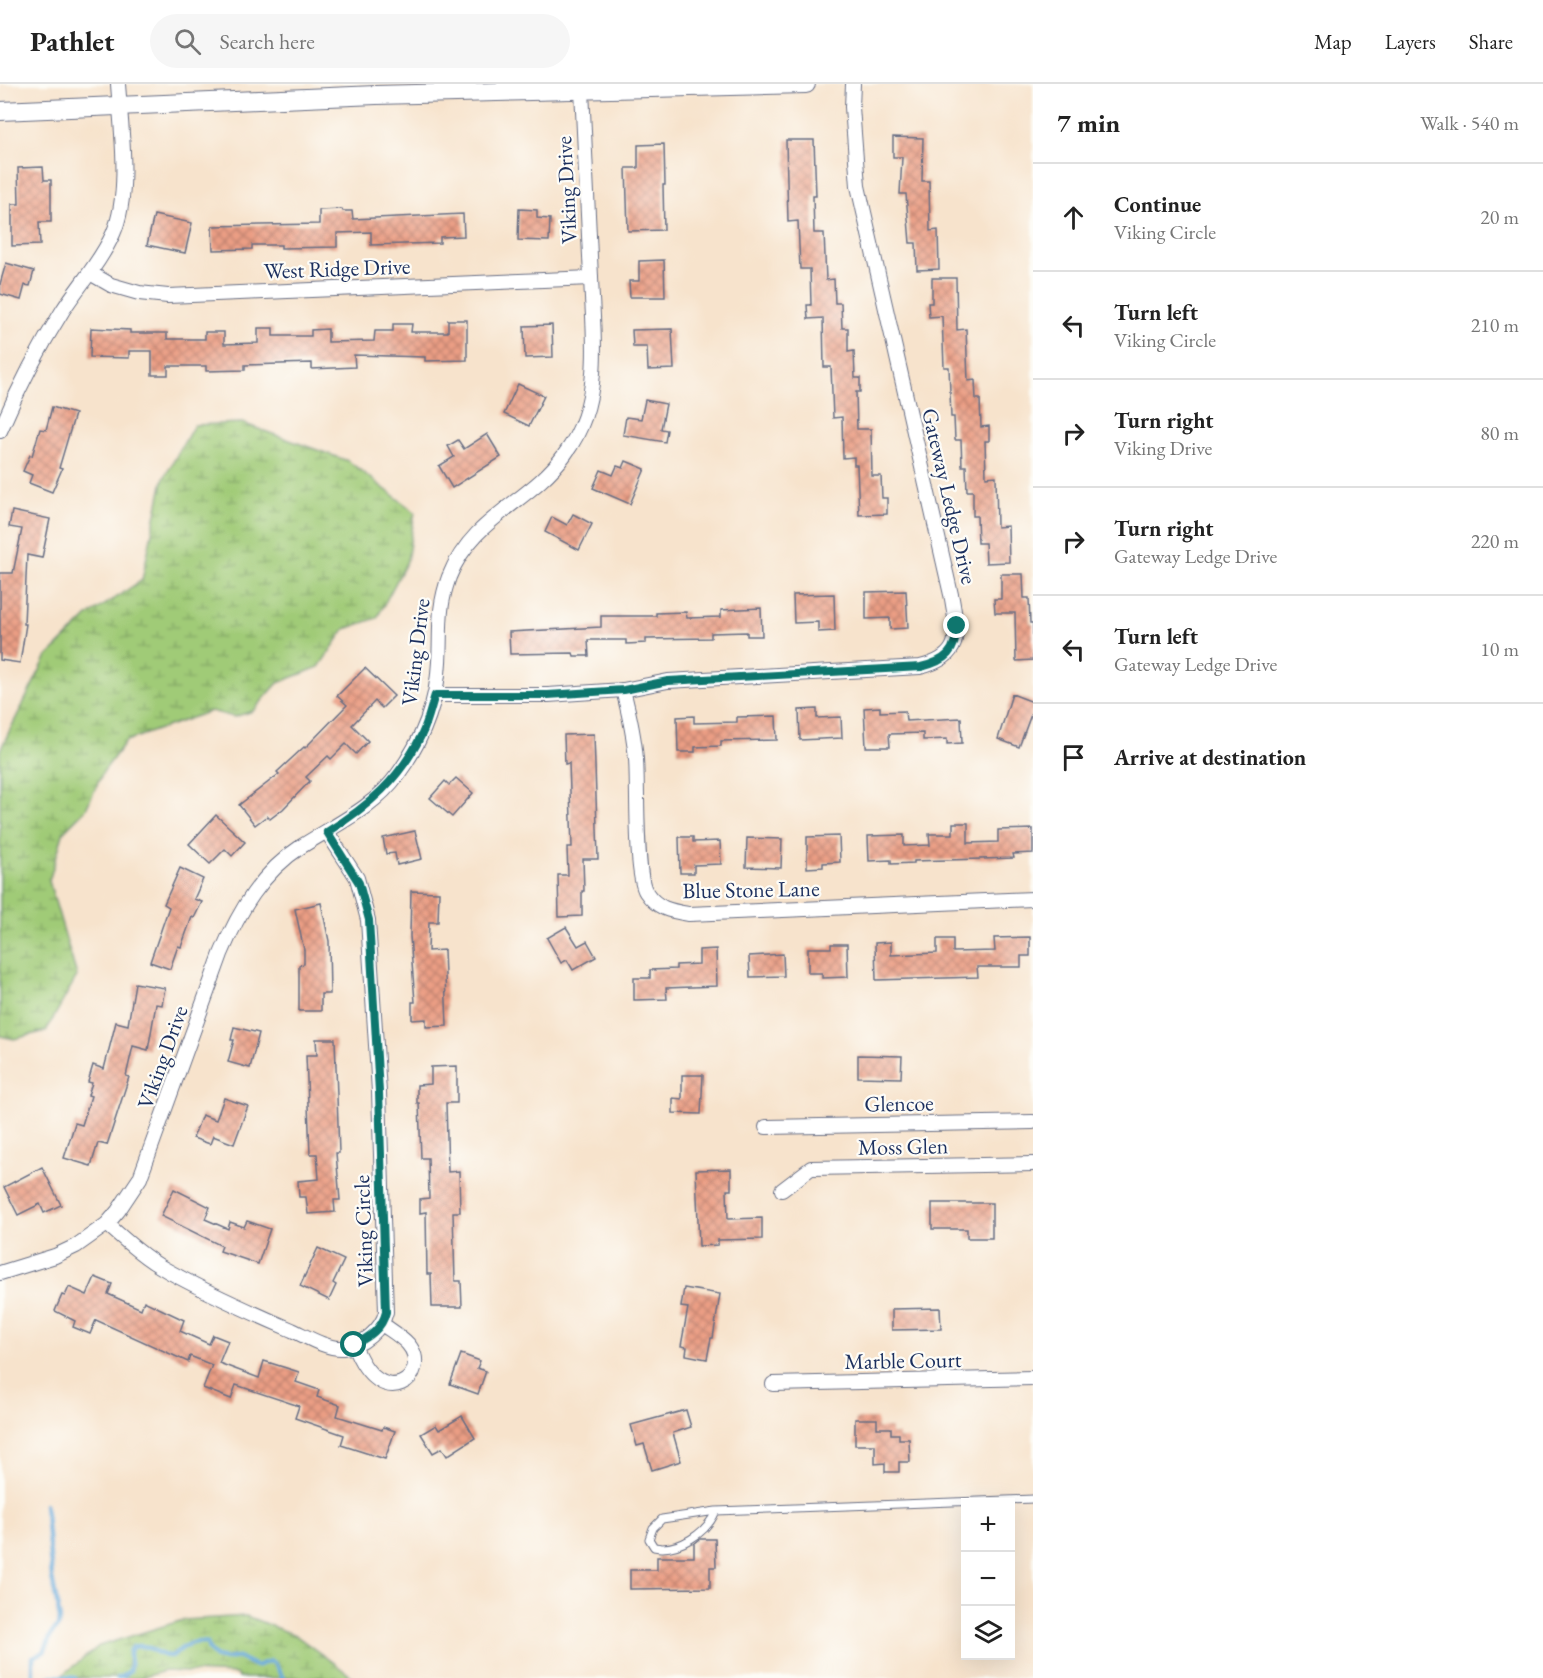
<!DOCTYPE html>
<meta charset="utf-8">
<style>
body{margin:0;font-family:"EB Garamond",serif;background:#f6f6f6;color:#222}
.controls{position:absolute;right:18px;bottom:18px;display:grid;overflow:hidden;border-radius:0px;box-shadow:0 6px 24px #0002}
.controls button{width:54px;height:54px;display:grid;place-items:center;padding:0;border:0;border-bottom:2px solid #e0e0e0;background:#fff;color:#222;font:30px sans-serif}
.stop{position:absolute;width:18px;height:18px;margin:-14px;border:4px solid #0f766e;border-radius:50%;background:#fff}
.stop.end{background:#0f766e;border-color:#fff;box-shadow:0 2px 6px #0008}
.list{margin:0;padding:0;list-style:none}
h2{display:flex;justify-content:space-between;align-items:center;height:78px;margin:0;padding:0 24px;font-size:26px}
h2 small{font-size:20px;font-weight:400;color:#767676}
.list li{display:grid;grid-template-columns:39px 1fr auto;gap:18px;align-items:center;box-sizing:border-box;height:108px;padding:0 24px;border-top:2px solid #e0e0e0}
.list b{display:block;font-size:22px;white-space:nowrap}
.list p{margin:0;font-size:20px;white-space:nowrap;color:#767676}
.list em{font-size:20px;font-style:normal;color:#767676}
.icon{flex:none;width:33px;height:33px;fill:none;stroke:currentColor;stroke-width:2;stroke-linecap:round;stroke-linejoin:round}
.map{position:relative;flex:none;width:1033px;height:1594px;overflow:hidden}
header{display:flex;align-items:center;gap:36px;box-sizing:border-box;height:84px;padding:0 30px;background:#fff;border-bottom:2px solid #e0e0e0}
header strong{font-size:28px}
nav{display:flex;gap:33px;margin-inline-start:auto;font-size:21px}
.search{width:420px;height:54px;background:#f6f6f6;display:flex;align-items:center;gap:15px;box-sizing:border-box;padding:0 21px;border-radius:33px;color:#767676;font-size:22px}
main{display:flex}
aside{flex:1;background:#fff}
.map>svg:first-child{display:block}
.wetland{fill:url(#wetland-marsh);stroke:#5e7d6a;stroke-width:1.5}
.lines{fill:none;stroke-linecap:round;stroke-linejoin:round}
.stream{stroke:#64a8d9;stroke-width:4.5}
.building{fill:url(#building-cross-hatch)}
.lane-casing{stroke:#686e84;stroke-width:9}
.street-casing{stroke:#686e84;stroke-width:16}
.secondary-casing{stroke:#686e84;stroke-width:20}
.lane{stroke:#fff;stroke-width:7}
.street{stroke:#fff;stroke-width:14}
.secondary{stroke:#fff;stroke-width:18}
.route{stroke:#0f766e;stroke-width:8}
.labels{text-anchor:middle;stroke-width:4.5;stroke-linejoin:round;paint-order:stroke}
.street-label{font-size:22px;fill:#1b2f5e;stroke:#fdfcf7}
</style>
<header>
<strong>Pathlet</strong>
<div class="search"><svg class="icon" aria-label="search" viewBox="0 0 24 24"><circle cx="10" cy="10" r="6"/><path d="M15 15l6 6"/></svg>Search here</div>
<nav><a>Map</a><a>Layers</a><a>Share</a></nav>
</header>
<main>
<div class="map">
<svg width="1033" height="1594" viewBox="0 0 1033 1594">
<defs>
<pattern id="wetland-marsh" width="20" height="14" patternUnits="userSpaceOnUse" patternTransform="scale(1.5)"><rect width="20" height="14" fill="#a0cb77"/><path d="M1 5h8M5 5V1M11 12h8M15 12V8" fill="none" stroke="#82a565"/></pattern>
<pattern id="building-cross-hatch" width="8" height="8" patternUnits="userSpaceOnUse" patternTransform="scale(1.5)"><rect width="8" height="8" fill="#eb9e84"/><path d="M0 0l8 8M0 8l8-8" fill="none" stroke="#be816f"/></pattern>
</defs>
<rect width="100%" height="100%" fill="#fdfcf7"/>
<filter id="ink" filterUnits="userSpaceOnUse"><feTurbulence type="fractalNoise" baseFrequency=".0167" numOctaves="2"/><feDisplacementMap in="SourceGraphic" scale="12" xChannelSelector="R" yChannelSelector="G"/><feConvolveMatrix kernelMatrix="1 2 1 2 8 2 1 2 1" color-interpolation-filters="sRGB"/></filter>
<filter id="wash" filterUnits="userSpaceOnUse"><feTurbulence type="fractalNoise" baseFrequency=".008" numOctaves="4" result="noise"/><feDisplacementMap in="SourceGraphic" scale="24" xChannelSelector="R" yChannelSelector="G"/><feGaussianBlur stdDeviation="1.35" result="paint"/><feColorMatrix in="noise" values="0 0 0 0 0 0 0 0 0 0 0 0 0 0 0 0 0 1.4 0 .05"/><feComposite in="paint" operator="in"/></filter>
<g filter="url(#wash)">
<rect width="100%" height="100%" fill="#f7e3cc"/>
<g class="wetland">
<polygon points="242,339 348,377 415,428 407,477 377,534 345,545 319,583 278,599 253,627 234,633 211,627 126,657 103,688 86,725 64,747 49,797 77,892 46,947 14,955 0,952 0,666 46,574 88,532 142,496 163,396 194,341"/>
<polygon points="246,1532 295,1551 354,1594 239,1594 236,1590 165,1587 139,1594 59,1594 99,1562 183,1536"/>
</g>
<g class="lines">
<g class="stream">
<polyline points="33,1594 33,1573 44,1568 52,1549 59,1541 60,1535 52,1494 45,1420"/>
<polyline points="48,1594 53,1592 75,1594"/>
<path d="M 117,1594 C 134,1589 130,1582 130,1567 L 133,1563 C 153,1558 154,1573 172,1572 C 183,1563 192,1555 207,1559 L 209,1566 L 216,1573 L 226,1575 L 238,1573 L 256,1582 L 270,1577 L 274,1579 L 283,1594"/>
</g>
</g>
<g id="blocks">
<g class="building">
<polygon points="893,53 923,54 922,97 929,97 930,147 938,146 939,185 917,186 916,159 910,159 906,110 900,110 902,73 893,73"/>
<polygon points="786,56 814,56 816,112 813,112 814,149 824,149 826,196 834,195 835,219 841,219 842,244 848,244 848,268 854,267 855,294 860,294 860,308 856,308 857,345 871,345 872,392 881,392 882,414 887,414 887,430 859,431 857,381 854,381 854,373 843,374 842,333 833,334 831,283 824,283 823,234 808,235 807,221 811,221 810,185 800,185 798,137 788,138"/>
<polygon points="664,60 665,101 663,101 664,146 628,147 626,84 638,84 638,61"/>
<polygon points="43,83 44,96 51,96 51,138 39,138 40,161 12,162 12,120 19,120 18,84"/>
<polygon points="342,125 343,127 352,127 353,135 463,130 464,152 440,153 440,159 371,161 371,148 337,149 337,163 281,164 281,161 252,161 252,165 213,166 212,142 319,140 319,126"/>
<polygon points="519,125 537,126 537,134 550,135 549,157 518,156"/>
<polygon points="154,131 192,139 185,169 147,161"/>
<polygon points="664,176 665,213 630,213 629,197 639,197 639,177"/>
<polygon points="6,179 34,187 30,202 25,201 21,216 0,210 0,200"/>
<polygon points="932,194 956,194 957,246 966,245 968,297 975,296 976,315 980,315 981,343 989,342 989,357 985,357 986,393 996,392 997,443 1008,442 1009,478 986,479 985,459 978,459 977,432 973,432 973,407 967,407 966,382 962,382 961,356 955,356 954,333 951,333 949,283 944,283 942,232 929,233 928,219 932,219"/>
<polygon points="448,236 467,236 467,276 425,277 425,273 354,271 355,283 312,285 312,279 245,281 245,286 206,287 206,282 168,282 168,291 152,291 152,267 129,267 129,274 90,273 91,244 130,246 130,249 167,249 167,255 205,255 205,248 224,248 224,260 258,259 258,244 273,244 273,252 311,252 311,246 328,245 328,258 374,257 375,247 393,247 393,240 412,240 411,248 448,248"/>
<polygon points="552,241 553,273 525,274 524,242"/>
<polygon points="672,245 674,285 648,286 647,263 633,263 632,246"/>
<polygon points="518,300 544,312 529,342 504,330"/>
<polygon points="645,316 666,320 661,345 667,346 665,358 623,351 626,333 641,335"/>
<polygon points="52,323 75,330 59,384 62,385 52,408 29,399 32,391 23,387 30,371 32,372 40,345 46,346"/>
<polygon points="487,350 501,373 452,404 439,382 454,373 448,362 458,356 464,365"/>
<polygon points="626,377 645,385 630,420 593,404 601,386 613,391 617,382 623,384"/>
<polygon points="12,427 50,435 42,474 27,471 24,540 26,540 20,579 0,576 0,489 13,489 22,445 9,443"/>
<polygon points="573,430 592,440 579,466 545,448 552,433 567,441"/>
<polygon points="1001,490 1023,490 1024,514 1029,514 1030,539 1033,539 1033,576 1016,577 1015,529 995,529 994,515 1001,515"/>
<polygon points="906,507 908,544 890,545 890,534 866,535 866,508"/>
<polygon points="834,510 835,547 818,548 818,538 794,539 793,511"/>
<polygon points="761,524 762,552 747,552 747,548 711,549 711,554 646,555 646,559 626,560 626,556 588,556 589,572 574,572 573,569 510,570 509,548 601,543 601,532 656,532 656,529 686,528 687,534 721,533 721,526"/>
<polygon points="365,584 394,612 382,624 375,617 352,641 368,657 356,670 346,660 331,675 328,672 306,693 310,697 283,725 270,735 267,732 255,741 239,721 279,690 277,688 304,663 305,664 347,621 337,612"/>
<polygon points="1012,610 1033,618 1033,625 1019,663 998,655"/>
<polygon points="880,623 880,628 905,627 906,637 961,634 962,659 947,660 947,655 923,656 923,649 889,650 890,663 866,663 864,624"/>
<polygon points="817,625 817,634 841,633 842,654 800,656 799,626"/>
<polygon points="694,632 694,639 737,638 737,633 776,632 777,656 721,657 721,662 695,663 695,668 678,668 677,633"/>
<polygon points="594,650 598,775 583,775 584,807 582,807 582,832 559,833 558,791 568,791 567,763 572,763 569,679 565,680 564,651"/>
<polygon points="456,694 473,709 452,733 430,714 445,697 449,701"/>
<polygon points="216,731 245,758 232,772 225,765 210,780 189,760"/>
<polygon points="953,739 968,739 968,759 998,758 998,746 1033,745 1033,769 1013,770 1014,774 914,777 914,779 891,780 891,776 869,777 868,752 904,751 904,762 930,761 929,750 953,750"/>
<polygon points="415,747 422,775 397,781 395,769 386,770 383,754"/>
<polygon points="839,752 840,778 823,779 823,783 807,784 807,753"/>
<polygon points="679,753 693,753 693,758 720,757 721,780 694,781 694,789 680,789"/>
<polygon points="747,754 782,755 781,784 746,783"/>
<polygon points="180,784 203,795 194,815 202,818 194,834 192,833 181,863 178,862 170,885 150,878 169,823 164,820"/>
<polygon points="411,807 439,808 438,838 429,838 428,867 444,866 447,942 426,943 426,935 412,936 412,918 415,918 410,852"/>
<polygon points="321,819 329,857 330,910 321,910 321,927 299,927 299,881 304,880 304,866 295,825"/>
<polygon points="566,843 578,862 587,857 596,873 573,886 567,876 561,879 547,854"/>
<polygon points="1030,853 1030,872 1021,872 1021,883 977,883 978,893 876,896 875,859 891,858 891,871 937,869 937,855 953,855 953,868 995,867 994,854"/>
<polygon points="831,860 847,860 848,893 822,894 822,889 808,889 808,864 831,864"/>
<polygon points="716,865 717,902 666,904 667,915 634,916 634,894 650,894 650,886 676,885 676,881 699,880 699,866"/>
<polygon points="783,870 784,892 750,893 749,872"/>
<polygon points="135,899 165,904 162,921 156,920 148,966 133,962 126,992 129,993 107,1061 98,1059 91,1082 64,1074 75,1039 82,1041 91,1012 88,1011 92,999 88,998 93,981 104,985 116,938 128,941"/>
<polygon points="234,943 259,949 250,984 228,978 234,956 231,956"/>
<polygon points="316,955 335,955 339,1069 336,1069 340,1116 334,1116 335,1128 308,1130 306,1113 299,1113 298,1097 319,1095 317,1070 310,1070 306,971 317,971"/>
<polygon points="858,971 902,972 901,994 858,993"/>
<polygon points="457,982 457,1019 446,1019 448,1088 459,1087 460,1128 453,1128 455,1197 461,1197 462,1223 432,1223 431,1190 427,1190 426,1128 420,1129 420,1115 429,1114 428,1074 421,1074 419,1019 417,1019 417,1001 431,1000 431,983"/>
<polygon points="682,991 703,991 701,1030 673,1029 673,1014 682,1015"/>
<polygon points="224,1014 248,1022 234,1060 213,1052 210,1060 193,1054 202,1031 216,1036"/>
<polygon points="42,1083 61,1121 44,1129 40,1120 18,1131 4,1103"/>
<polygon points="731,1085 731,1106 727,1106 728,1135 762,1134 762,1155 718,1156 718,1161 699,1162 696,1086"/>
<polygon points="174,1105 210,1123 205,1135 228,1145 230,1138 244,1143 247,1137 270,1145 258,1180 220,1167 222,1162 161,1132"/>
<polygon points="932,1119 992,1119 992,1154 967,1154 967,1145 932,1145"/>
<polygon points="318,1164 344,1176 333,1199 336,1201 329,1216 300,1202"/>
<polygon points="95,1193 112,1200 108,1210 141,1225 144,1217 184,1236 180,1247 209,1260 213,1251 228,1257 219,1279 259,1294 264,1277 299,1288 296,1298 319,1306 317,1313 340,1321 337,1332 382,1346 383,1343 395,1347 385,1375 341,1361 344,1351 295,1334 299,1322 236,1301 231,1315 203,1304 212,1281 190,1272 188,1278 96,1236 90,1250 73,1243 75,1237 55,1227 62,1211 65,1212 69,1203 87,1211"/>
<polygon points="684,1204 720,1210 713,1254 711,1254 707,1275 686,1271 687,1263 681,1262 688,1224 681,1223"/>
<polygon points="940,1224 941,1245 892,1246 892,1225"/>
<polygon points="461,1270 480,1277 477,1284 486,1287 478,1310 450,1300"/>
<polygon points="686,1326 691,1343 673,1349 681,1377 652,1386 644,1360 637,1362 631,1341"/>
<polygon points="462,1332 475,1354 447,1372 442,1364 433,1369 421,1350 436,1341 439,1346"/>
<polygon points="855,1335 877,1335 877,1344 891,1344 891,1350 899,1350 899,1355 909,1355 910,1378 899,1378 899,1388 885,1388 885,1379 875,1380 875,1361 855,1361"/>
<polygon points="700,1455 715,1455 716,1483 710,1483 710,1504 630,1505 630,1486 657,1486 657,1473 694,1473 694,1460"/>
</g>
</g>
</g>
<g filter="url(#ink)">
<use href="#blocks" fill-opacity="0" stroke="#686e84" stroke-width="1.5"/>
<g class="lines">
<defs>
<path id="lane" d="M 716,1427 C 707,1449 678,1468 654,1463 L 649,1455 L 653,1444 L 662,1435 L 716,1427 L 1033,1415"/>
<g id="street">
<polyline points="90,189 111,201 139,209 168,212 591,194"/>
<path d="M 0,347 C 18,305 39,264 63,226 C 80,200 101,177 113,150 C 131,110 121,43 118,0"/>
<path d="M 623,606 C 629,629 634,651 636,675 C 638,700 635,792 646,808 C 657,825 671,827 689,830 L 1033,815"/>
<path d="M 435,611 L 548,611 L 623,606 L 668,597 L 920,583 C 963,573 958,550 952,515 L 858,102 L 852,23 L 853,0"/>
<polyline points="766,1043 1033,1038"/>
<polyline points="782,1106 811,1084 1033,1080"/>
<path d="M 107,1140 C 126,1157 146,1175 168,1187 C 208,1209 250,1228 292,1246 C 307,1253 327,1265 343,1264 C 362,1263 382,1245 386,1228 L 379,1008 L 368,836 L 357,794 L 327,748"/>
<path d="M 0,1189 L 55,1172 L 76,1162 L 107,1140 L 118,1127 L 140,1094 L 221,870 C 239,827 262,788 302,762 C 335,741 375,723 398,690 C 422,657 437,619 439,578 C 441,545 437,526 449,493 C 473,432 530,419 565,370 C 582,347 591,318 593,289 C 596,258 592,225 591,193 C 588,131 585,69 582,6"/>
<path d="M 354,1261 C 382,1334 434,1290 408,1260 C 401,1252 390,1246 382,1240"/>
<polyline points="773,1300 1033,1294"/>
</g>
<polyline id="secondary" points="0,27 376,11 806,0"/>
</defs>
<use href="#lane" class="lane-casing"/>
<use href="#street" class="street-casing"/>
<use href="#secondary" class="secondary-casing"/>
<use href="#lane" class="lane"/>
<use href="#street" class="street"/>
<use href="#secondary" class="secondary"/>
</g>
</g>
<g class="lines" filter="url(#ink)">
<path class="route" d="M 354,1261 C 369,1253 382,1245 386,1228 L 379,1008 L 369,836 L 359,799 L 327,748 C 369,722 400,695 422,650 C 428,638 431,623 435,611 L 548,611 L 624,606 L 668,597 L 921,583 C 946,577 956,568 957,542"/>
</g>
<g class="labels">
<g class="street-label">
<text transform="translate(566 106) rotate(-93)" y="8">Viking Drive</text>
<text transform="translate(337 184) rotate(-2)" y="8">West Ridge Drive</text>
<text transform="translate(950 412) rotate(77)" y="8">Gateway Ledge Drive</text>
<text transform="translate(415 568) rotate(-83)" y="8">Viking Drive</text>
<text transform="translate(751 805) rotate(-1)" y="8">Blue Stone Lane</text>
<text transform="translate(162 973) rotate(-70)" y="8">Viking Drive</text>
<text transform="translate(899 1019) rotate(-1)" y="8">Glencoe</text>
<text transform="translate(903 1062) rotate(-1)" y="8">Moss Glen</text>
<text transform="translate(363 1147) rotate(-92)" y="8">Viking Circle</text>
<text transform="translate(903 1276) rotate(-1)" y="8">Marble Court</text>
</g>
</g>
</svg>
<div class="controls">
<button>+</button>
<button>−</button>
<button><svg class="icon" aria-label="layers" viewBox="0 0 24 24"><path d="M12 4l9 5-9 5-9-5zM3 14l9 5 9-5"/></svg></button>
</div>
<div class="stop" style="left:354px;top:1261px"></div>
<div class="stop end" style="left:957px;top:542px"></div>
</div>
<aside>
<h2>7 min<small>Walk · 540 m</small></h2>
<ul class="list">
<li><svg class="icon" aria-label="ahead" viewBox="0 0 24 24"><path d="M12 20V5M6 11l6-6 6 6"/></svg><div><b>Continue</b><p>Viking Circle</p></div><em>20 m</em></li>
<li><svg class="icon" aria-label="left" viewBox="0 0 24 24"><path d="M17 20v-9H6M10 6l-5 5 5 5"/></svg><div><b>Turn left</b><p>Viking Circle</p></div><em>210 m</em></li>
<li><svg class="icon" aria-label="right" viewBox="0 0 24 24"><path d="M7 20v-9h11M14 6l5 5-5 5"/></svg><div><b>Turn right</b><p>Viking Drive</p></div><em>80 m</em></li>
<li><svg class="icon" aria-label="right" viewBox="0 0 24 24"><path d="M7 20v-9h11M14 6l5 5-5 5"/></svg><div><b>Turn right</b><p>Gateway Ledge Drive</p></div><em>220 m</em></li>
<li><svg class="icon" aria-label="left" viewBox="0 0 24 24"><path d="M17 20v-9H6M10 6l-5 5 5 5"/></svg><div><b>Turn left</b><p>Gateway Ledge Drive</p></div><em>10 m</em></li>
<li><svg class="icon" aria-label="arrive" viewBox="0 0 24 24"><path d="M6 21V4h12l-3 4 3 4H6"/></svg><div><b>Arrive at destination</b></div></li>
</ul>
</aside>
</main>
